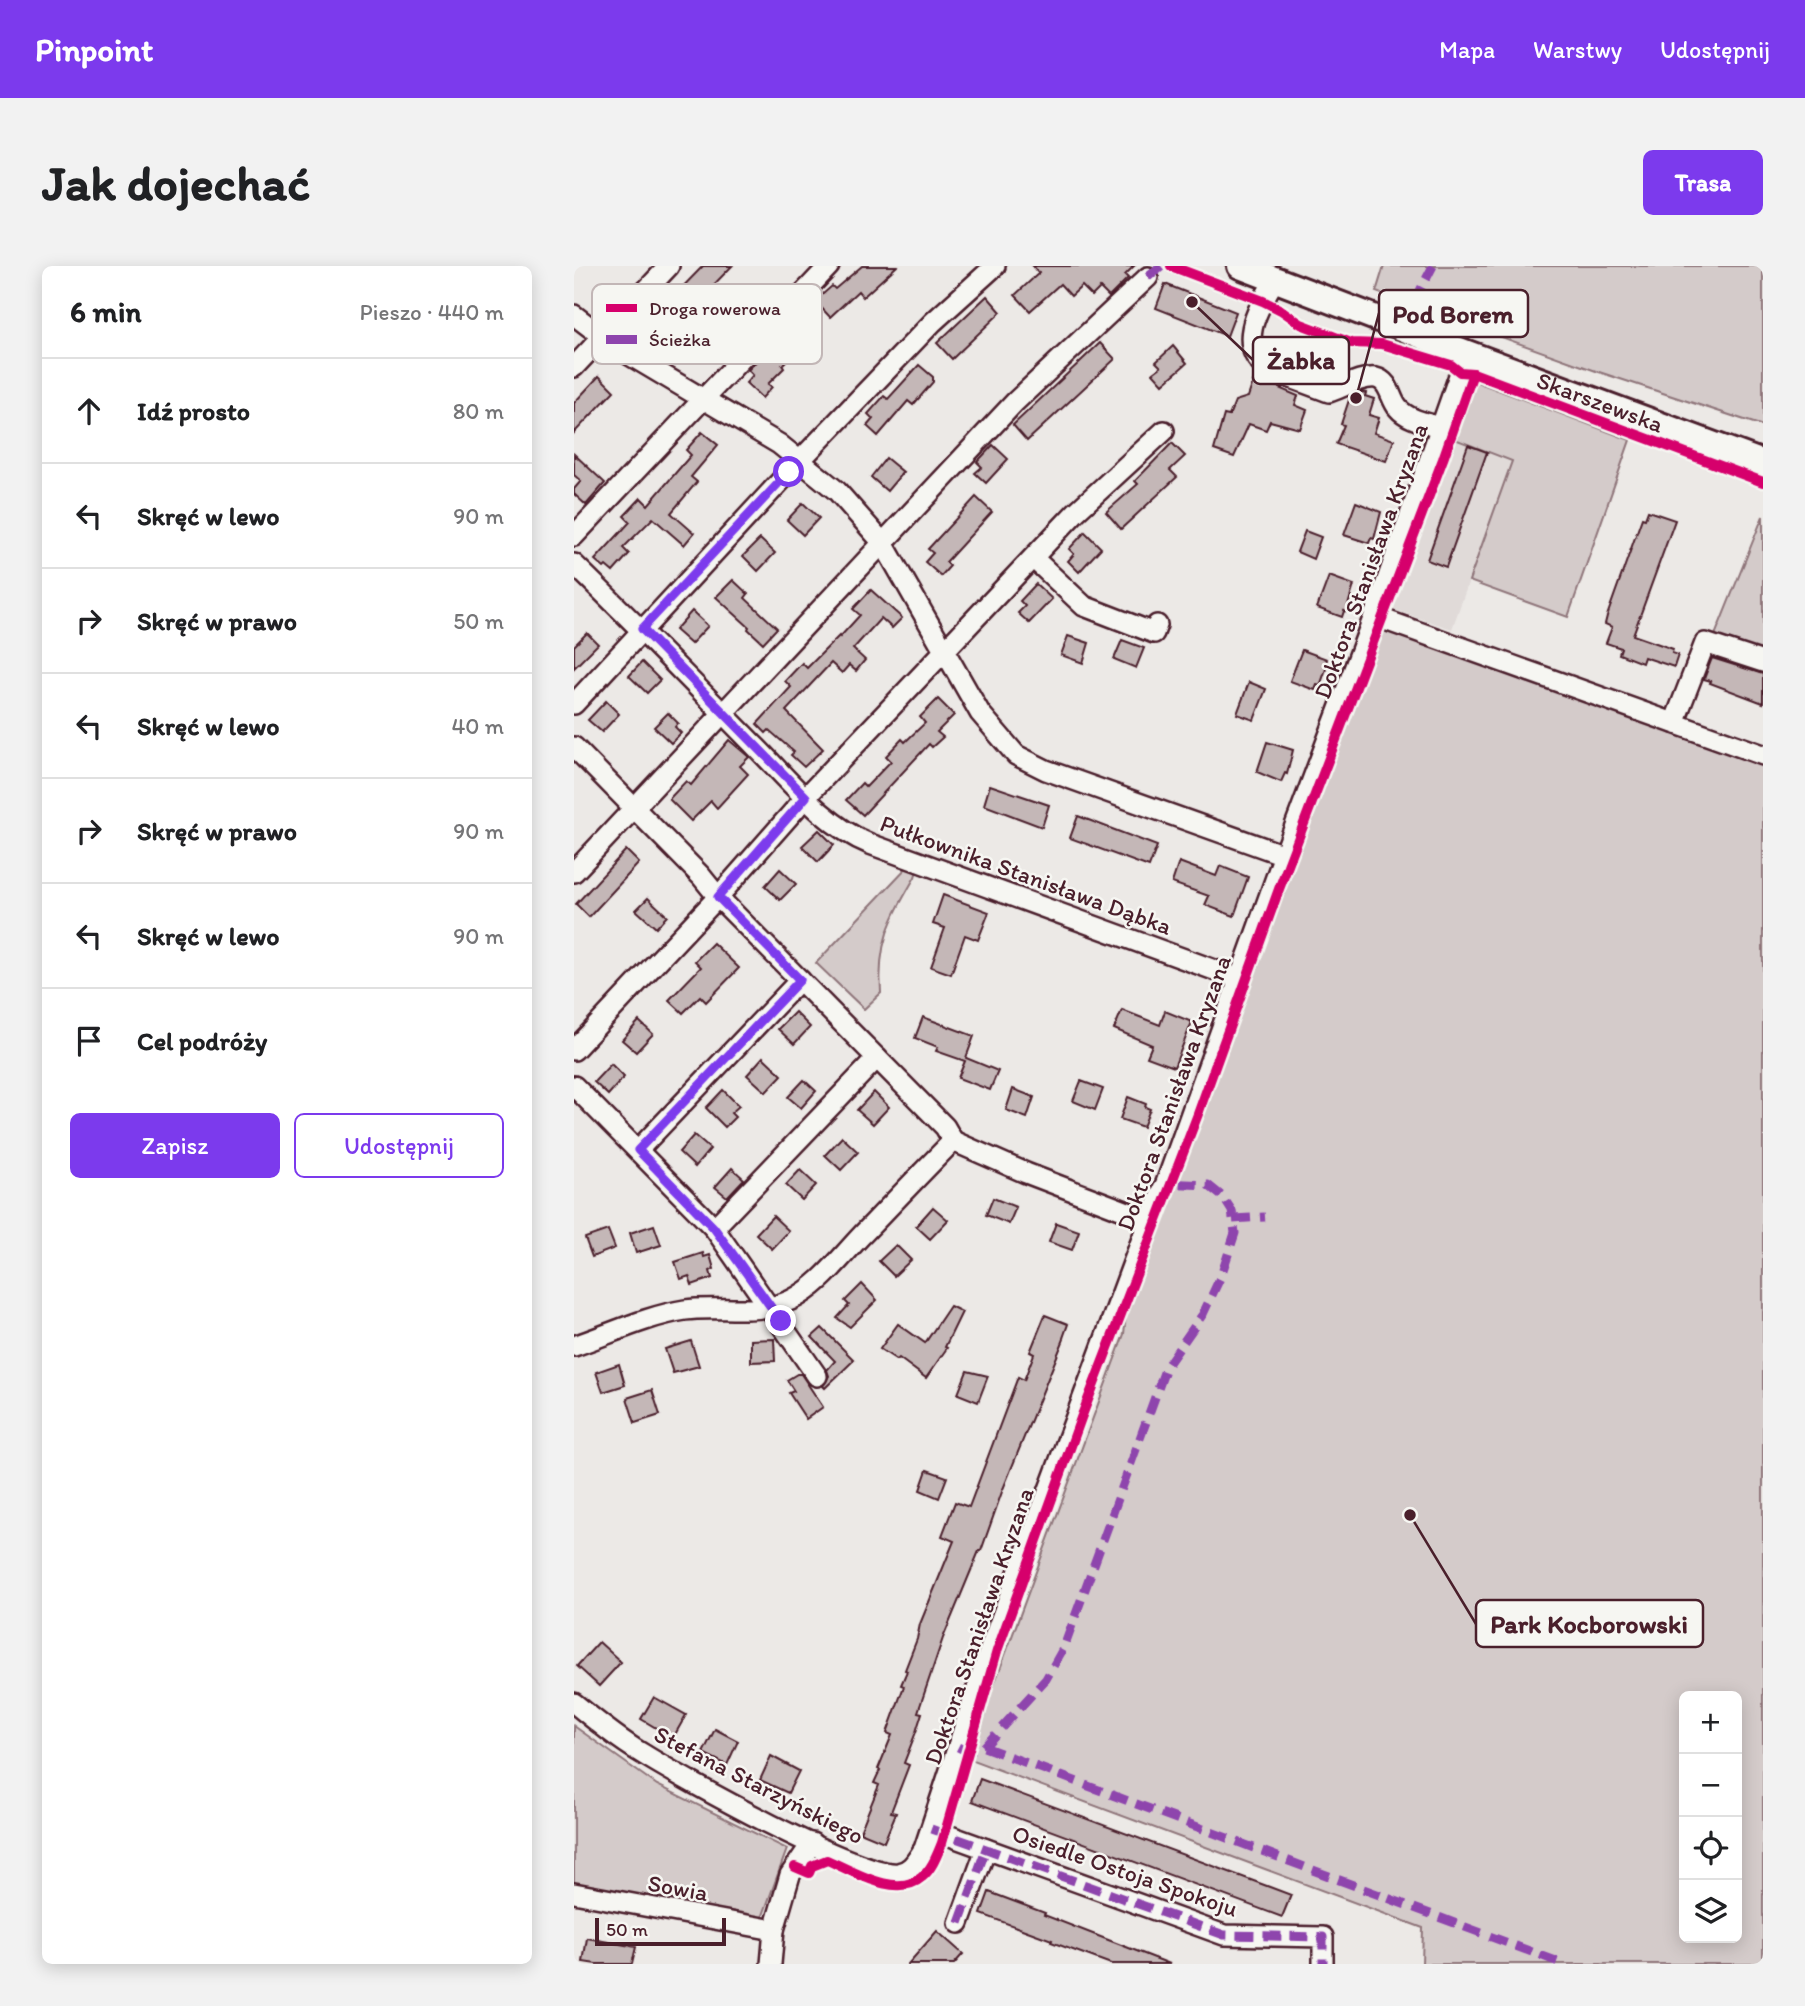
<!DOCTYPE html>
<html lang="pl">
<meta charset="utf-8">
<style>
body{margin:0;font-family:Itim,sans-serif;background:#f2f2f2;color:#202124}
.controls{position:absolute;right:21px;bottom:21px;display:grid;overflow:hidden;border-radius:10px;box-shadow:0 4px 18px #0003}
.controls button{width:63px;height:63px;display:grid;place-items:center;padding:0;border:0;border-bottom:2px solid #e0e0e0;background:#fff;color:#202124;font:35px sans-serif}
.scale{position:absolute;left:21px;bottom:18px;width:131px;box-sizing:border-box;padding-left:7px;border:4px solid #4a1f2b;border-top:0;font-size:19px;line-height:24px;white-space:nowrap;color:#4a1f2b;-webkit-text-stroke:5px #f6f6f2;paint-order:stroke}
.stop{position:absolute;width:21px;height:21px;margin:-16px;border:5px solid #7c3aed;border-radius:50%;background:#fff}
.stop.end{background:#7c3aed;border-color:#fff;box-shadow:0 2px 7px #0008}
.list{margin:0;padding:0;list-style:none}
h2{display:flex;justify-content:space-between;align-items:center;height:91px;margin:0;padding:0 28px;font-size:30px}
h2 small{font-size:23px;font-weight:400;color:#757577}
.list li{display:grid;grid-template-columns:46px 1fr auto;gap:21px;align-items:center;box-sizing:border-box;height:105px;padding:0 28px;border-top:2px solid #e0e0e0}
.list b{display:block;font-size:26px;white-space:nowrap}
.list em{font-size:23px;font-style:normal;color:#757577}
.actions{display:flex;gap:14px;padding:21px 28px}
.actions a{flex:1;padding:16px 0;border:2px solid #7c3aed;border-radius:10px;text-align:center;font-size:24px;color:#7c3aed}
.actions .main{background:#7c3aed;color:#fff}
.icon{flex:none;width:38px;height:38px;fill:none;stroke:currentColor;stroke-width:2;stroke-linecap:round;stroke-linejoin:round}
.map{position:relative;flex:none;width:1189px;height:1698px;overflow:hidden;border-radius:10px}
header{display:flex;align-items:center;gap:42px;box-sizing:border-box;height:98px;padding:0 35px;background:#7c3aed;color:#fff}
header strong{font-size:33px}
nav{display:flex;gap:38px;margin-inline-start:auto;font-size:24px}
.intro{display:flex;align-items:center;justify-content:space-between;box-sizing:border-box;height:168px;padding:0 42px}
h1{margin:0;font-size:49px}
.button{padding:18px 32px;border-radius:10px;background:#7c3aed;color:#fff;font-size:24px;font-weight:700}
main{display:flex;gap:42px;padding:0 42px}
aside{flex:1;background:#fff;border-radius:10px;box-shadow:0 4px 18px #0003}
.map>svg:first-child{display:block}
.built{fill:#e0dad8}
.green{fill:#d4cbca;stroke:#8f757a;stroke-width:2;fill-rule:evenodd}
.building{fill:#c4b7b7;stroke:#4a1f2b;stroke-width:2}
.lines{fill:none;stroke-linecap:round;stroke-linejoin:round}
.minor-casing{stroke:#4a1f2b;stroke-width:24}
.major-casing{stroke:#4a1f2b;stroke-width:30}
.minor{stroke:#f6f6f2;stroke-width:19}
.major{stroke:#f6f6f2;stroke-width:24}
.quiet{stroke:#8e44ad;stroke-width:9;stroke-dasharray:18 9;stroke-linecap:butt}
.cycleway-casing{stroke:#f6f6f2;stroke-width:15}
.cycleway{stroke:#d6006c;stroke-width:10}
.route{stroke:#7c3aed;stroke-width:9}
.labels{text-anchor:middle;stroke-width:5;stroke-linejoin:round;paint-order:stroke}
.street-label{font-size:24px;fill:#4a1f2b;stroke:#f6f6f2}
.key{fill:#f6f6f2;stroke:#c2b6b6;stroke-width:2}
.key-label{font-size:19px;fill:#4a1f2b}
.leader{fill:none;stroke:#4a1f2b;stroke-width:2.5}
.callout-dot{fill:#4a1f2b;stroke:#f6f6f2;stroke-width:2.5}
.callout{fill:#f6f6f2;stroke:#4a1f2b;stroke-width:2.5}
.callout-label{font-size:26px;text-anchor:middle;font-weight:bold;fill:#4a1f2b}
</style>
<header>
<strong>Pinpoint</strong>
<nav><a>Mapa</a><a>Warstwy</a><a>Udostępnij</a></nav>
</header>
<div class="intro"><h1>Jak dojechać</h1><a class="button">Trasa</a></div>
<main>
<aside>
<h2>6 min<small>Pieszo · 440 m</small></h2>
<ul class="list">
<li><svg class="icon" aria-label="ahead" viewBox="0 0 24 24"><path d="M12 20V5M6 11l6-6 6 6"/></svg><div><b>Idź prosto</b></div><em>80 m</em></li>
<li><svg class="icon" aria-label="left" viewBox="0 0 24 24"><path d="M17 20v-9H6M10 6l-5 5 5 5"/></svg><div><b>Skręć w lewo</b></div><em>90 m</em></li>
<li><svg class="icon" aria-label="right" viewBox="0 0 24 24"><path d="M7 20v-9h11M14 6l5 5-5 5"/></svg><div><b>Skręć w prawo</b></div><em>50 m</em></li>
<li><svg class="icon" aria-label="left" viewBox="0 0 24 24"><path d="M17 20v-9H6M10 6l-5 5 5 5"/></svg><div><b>Skręć w lewo</b></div><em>40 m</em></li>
<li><svg class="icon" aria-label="right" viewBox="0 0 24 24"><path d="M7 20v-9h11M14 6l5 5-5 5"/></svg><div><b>Skręć w prawo</b></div><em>90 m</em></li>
<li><svg class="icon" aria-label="left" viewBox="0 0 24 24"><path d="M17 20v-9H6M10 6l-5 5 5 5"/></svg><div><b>Skręć w lewo</b></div><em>90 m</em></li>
<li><svg class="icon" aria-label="arrive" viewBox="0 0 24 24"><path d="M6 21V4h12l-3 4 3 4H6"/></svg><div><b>Cel podróży</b></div></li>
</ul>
<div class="actions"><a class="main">Zapisz</a><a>Udostępnij</a></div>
</aside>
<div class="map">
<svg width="1189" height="1698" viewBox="0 0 1189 1698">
<rect width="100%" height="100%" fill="#ece9e6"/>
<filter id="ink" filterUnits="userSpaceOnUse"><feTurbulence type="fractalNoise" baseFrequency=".0143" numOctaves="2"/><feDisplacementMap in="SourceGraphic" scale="14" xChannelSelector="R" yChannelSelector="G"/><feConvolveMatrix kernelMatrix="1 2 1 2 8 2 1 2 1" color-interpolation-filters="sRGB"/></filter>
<g filter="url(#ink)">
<polygon class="built" points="878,172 938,194 878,363 817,343"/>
<g class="green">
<polygon points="810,0 1189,0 1189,160 1022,105 802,26"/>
<polygon points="900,115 1056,174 994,351 895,315 938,195 878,172"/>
<polygon points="1189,250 1189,389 1140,372"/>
<path d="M 806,363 L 1189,499 L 1189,1698 L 848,1698 L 849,1662 L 393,1492 L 550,1068 L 552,1049 ZM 1110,1430 L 1163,1430 L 1163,1672 L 1110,1672 Z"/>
<path d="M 334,600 L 343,604 L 341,611 C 317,653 303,676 307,727 L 290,743 L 242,697 Z"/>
<polygon points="0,1460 83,1519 213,1583 188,1652 0,1618"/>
</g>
<g class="building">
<polygon points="129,0 158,0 126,33 130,37 115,53 111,49 110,51 94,36"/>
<polygon points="288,0 323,0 289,31 284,25 256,51 241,35 258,20 261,23"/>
<polygon points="459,0 560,0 551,9 554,12 535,31 526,22 518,30 508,20 497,30 486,18 456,45 441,29 465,7"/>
<polygon points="591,18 662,46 653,70 582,42"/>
<polygon points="413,30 427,46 378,93 363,77"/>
<polygon points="221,54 237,69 208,99 210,102 194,118 198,121 188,132 172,117 179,109 174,104"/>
<polygon points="526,77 541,93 453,175 439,159"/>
<polygon points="599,80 613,97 589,118 579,107 587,101 582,96"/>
<polygon points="345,99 359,111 359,116 339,139 334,135 304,170 293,160 299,153 294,148 310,130 314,133"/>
<polygon points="25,110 40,125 0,167 0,137"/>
<polygon points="680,113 708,122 707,123 724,130 721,139 733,144 726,163 696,155 692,164 675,158 660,191 640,184 650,149 655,150 661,135 674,131"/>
<polygon points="788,126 792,127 791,130 800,133 795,149 805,152 800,167 820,174 812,195 762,178 770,159 767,158 776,131"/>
<polygon points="128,166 144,179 117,211 123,216 97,247 120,267 110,279 79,252 49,282 55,288 39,306 32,300 30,302 21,294 56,256 50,250 67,232 74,239 117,189 112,184"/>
<polygon points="598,177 611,190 596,204 603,211 547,263 532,246 564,218 561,215"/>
<polygon points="419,179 434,193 412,217 401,207 408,201 403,196"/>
<polygon points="894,179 913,186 872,301 853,294"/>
<polygon points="0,188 31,217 12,239 0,228 0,223 7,215 0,209"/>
<polygon points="312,192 329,206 313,225 297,211"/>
<polygon points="402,231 418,246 372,296 376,300 367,310 351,296 359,287 354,283"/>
<polygon points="782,236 807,246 800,273 797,272 795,277 770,269"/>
<polygon points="229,237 245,252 229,269 213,254"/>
<polygon points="1074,245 1101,254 1059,369 1099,383 1098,387 1104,389 1100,401 1070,391 1068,397 1045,388 1047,382 1032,377 1038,361 1031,358 1033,350 1068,252 1071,253"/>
<polygon points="731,265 747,271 739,293 723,286"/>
<polygon points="511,266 527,282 505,306 494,295 500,288 495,283"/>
<polygon points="186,273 201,287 184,305 169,290"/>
<polygon points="755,310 780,319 772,346 770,345 768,351 743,342"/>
<polygon points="159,314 174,328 171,332 203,362 189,377 174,363 175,361 142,331"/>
<polygon points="462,318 478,333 455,357 444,347 451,340 446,335"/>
<polygon points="297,324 328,352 318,362 307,352 279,383 291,394 282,405 275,399 268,407 257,397 212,445 249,483 230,501 217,489 220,486 195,464 192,467 183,458 217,421 211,415 228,397 233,402 265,370 266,371 286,349 279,343"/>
<polygon points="118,345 134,360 117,378 101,364"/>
<polygon points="13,367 24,378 0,402 0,380"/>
<polygon points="494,370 515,377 509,397 487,389"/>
<polygon points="548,374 570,382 562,402 540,393"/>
<polygon points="728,384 753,393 751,399 753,400 746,420 743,419 741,424 716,415"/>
<polygon points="1138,392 1189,408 1189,437 1136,417 1137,415 1130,413"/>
<polygon points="68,396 86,414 73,427 55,410"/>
<polygon points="675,416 692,423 680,454 663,448"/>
<polygon points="364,433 380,449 363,466 369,471 358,481 355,478 289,549 272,534 288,517 292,521 317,495 312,490 328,473 331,476 351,457 346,451"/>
<polygon points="32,435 45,448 28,466 14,454"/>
<polygon points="94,447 104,457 101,461 107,467 97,477 80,461"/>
<polygon points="155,474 175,491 166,500 174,508 143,542 137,535 117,555 95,533 112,515 117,519"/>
<polygon points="693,476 719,484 713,508 711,507 707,516 683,506"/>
<polygon points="416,519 475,539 468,561 410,539"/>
<polygon points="504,550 583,580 575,601 496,572"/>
<polygon points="245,564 260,579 244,596 228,580"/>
<polygon points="52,584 65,597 15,651 2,638"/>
<polygon points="605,596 642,610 646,600 674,611 660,650 631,639 635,630 598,617"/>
<polygon points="206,603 222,618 206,634 191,620"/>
<polygon points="369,629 415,646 404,674 391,669 377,708 357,701 371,662 359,658"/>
<polygon points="74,632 93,650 82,662 62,644"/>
<polygon points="139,677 165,702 132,736 126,730 109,747 95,734 127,701 121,695"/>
<polygon points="548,744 586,759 591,745 618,756 600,801 573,791 578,779 540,763"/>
<polygon points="221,746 236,761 220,778 204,763"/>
<polygon points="349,751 400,770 392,792 424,805 416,824 384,812 391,795 362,785 364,781 341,772"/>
<polygon points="65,755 79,768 62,786 48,774"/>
<polygon points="189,791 208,809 192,826 173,809"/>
<polygon points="37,798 50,811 34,829 20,816"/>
<polygon points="230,814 242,825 227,842 214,831"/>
<polygon points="507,815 529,823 521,844 499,835"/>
<polygon points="439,823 460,831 453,852 432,844"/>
<polygon points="149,824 165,840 157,847 161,851 151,861 132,842"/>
<polygon points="300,826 315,841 299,858 283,844"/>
<polygon points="554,831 572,838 571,841 576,843 569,861 546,853"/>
<polygon points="120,869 136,883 121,901 105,886"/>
<polygon points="268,871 284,886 267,904 251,889"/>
<polygon points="158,902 170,913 153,931 141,921"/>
<polygon points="226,904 242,919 228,934 212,919"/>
<polygon points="419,932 442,941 435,958 412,949"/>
<polygon points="359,941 374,954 356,973 342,960"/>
<polygon points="199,950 215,965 198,983 182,968"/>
<polygon points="482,957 505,965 498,984 475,976"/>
<polygon points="80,959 87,979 62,987 56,967"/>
<polygon points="34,964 41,982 18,991 11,972"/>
<polygon points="322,979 337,994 320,1010 305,995"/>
<polygon points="129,987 130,991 136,989 140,1003 136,1005 138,1012 118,1019 115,1010 107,1013 101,996"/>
<polygon points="288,1018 303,1034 276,1061 263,1052 275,1039 271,1035"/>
<polygon points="376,1040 388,1046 371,1081 373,1082 352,1112 325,1092 323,1094 306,1083 324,1058 351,1077"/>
<polygon points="471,1049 494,1058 489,1072 490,1073 429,1223 407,1285 405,1285 369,1372 344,1446 348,1447 342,1466 330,1497 335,1499 317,1546 322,1547 310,1576 286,1566 305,1519 300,1517 306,1504 304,1503 318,1469 313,1467 330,1420 327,1419 333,1405 331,1404 343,1373 346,1358 380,1275 368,1270 381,1236 395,1241 444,1111 450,1114 460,1088 456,1086"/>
<polygon points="248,1062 280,1094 251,1122 249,1120 255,1110 253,1104 261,1095 238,1071"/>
<polygon points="200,1073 201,1095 177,1096 177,1074"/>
<polygon points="117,1075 125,1100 99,1107 91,1083"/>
<polygon points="45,1098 51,1119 29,1126 22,1106"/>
<polygon points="393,1105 414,1110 404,1136 384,1128"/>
<polygon points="223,1108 227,1108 249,1141 232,1153 215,1127 220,1125 213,1114"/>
<polygon points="78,1124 86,1149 61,1157 53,1132"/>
<polygon points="353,1204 373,1211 365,1232 346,1224"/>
<polygon points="25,1376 47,1396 25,1420 3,1400"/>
<polygon points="80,1431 112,1449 99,1472 67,1453"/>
<polygon points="141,1463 164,1475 153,1499 129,1487"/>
<polygon points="197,1490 225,1505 214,1527 186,1514"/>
<polygon points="406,1513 717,1629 708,1651 398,1535"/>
<polygon points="415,1626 471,1647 470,1649 596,1698 537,1698 477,1676 478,1674 407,1648"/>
<polygon points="363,1665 389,1688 380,1698 334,1698"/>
<polygon points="13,1672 62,1681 58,1698 22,1698 9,1696"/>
</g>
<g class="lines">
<defs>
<g id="minor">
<path d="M 700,15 C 685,41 661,78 693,103 L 755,126 C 768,122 787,110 802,112 C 816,115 816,133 824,142 C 834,154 854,157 868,162"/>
<polyline points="0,49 42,81 205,178 263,225 309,277 406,447 442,489 472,504 710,589"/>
<polyline points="0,101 95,0"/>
<polyline points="0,270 255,0"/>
<polyline points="459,292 510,340 580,367 583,359"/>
<path d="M 0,298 C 62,358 122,420 182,481 C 216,515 251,560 296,578 L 665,713"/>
<polyline points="800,350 1189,489"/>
<polyline points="0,438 215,206 359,56 421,0"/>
<polyline points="1100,457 1131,377 1189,396"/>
<polyline points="0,481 127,610 144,631 371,861 379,875"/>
<polyline points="0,606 441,136 574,11"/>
<polyline points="0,784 144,631 232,531 502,246 590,165"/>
<polyline points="0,820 140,962 243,1110"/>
<polyline points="64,884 226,714"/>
<polyline points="140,962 303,792"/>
<path d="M 0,1080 C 36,1068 73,1050 111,1044 C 146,1039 183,1050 217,1034 C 245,1021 266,992 287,970 C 318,938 348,906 379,875 L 452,907 L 575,954"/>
<path d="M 0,1437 C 22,1455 44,1473 69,1488 C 109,1513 285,1611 324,1607 C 338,1605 343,1593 350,1583 L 418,1377 L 575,954 L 592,917 L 710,589 L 806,334 L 893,87"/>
<polyline points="357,1563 650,1669 749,1671 749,1698"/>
<polyline points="0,1627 200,1664"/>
<polyline points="385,1657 412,1583"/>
<polyline points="197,1698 200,1664 216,1609 238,1577"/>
</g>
<g id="major">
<path id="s1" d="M 666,0 L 893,87 L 1189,197"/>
</g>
</defs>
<use href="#minor" class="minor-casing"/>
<use href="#major" class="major-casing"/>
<use href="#minor" class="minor"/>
<use href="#major" class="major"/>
<g class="quiet">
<polyline points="574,11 587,0"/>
<polyline points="827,61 859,0"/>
<polyline points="659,953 691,951"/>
<polyline points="384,1481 394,1486 410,1481 472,1413 490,1381 592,1101 629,1048 647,1010 661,967 658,945 649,931 634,919 592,917"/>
<polyline points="410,1481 990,1698"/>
<polyline points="357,1563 650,1669 749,1671 749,1698"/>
<polyline points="385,1657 412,1583"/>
</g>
<defs>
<g id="cycleway">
<polyline points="597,0 689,35 707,44 727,58 777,77 808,78 877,99 886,106 899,107 1189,216"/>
<path d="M 221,1601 L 235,1607 L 238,1600 L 253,1594 C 279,1605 323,1633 348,1611 C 358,1603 363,1589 368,1577 L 423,1385 L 507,1152 L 624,848 L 705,623 L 869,193 L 899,107"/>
</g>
</defs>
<use href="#cycleway" class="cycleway-casing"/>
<use href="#cycleway" class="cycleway"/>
</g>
</g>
<g class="lines" filter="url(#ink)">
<polyline class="route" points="207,1055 140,962 64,884 226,714 144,631 232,531 68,363 215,206"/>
</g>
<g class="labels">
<g class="street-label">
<text dy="8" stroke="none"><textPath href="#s1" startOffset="385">Skarszewska</textPath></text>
<text transform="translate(797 295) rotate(-70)" y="8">Doktora Stanisława Kryzana</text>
<text transform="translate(452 609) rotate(20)" y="8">Pułkownika Stanisława Dąbka</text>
<text transform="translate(600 827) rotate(-70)" y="8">Doktora Stanisława Kryzana</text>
<text transform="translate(405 1360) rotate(-71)" y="8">Doktora Stanisława Kryzana</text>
<text transform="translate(185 1519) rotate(27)" y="8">Stefana Starzyńskiego</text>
<text transform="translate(551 1605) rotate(19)" y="8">Osiedle Ostoja Spokoju</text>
<text transform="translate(104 1622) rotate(10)" y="8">Sowia</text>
</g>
</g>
<rect x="18" y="18" width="230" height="80" rx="10" class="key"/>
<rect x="32" y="38" width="31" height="8" fill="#d6006c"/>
<rect x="32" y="69" width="31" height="9" fill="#8e44ad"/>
<g class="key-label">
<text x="75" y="49">Droga rowerowa</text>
<text x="75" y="80">Ścieżka</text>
</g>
<path class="leader" d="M782 132L805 47M618 36L679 94M836 1249L902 1358"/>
<g class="callout-dot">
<circle cx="782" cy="132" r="7"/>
<circle cx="618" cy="36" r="7"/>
<circle cx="836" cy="1249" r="7"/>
</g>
<g class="callout">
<rect x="805" y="24" width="149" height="47" rx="7"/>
<rect x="679" y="71" width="96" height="47" rx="7"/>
<rect x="902" y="1334" width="227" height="47" rx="7"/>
</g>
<g class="callout-label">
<text x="879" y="57">Pod Borem</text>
<text x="727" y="103">Żabka</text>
<text x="1015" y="1367">Park Kocborowski</text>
</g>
</svg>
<div class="controls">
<button>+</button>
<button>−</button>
<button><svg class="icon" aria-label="locate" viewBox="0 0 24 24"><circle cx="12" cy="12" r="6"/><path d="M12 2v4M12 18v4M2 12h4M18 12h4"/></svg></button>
<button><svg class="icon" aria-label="layers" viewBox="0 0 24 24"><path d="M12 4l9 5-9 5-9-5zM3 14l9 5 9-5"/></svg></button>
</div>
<div class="scale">50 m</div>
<div class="stop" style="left:215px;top:206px"></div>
<div class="stop end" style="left:207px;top:1055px"></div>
</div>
</main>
